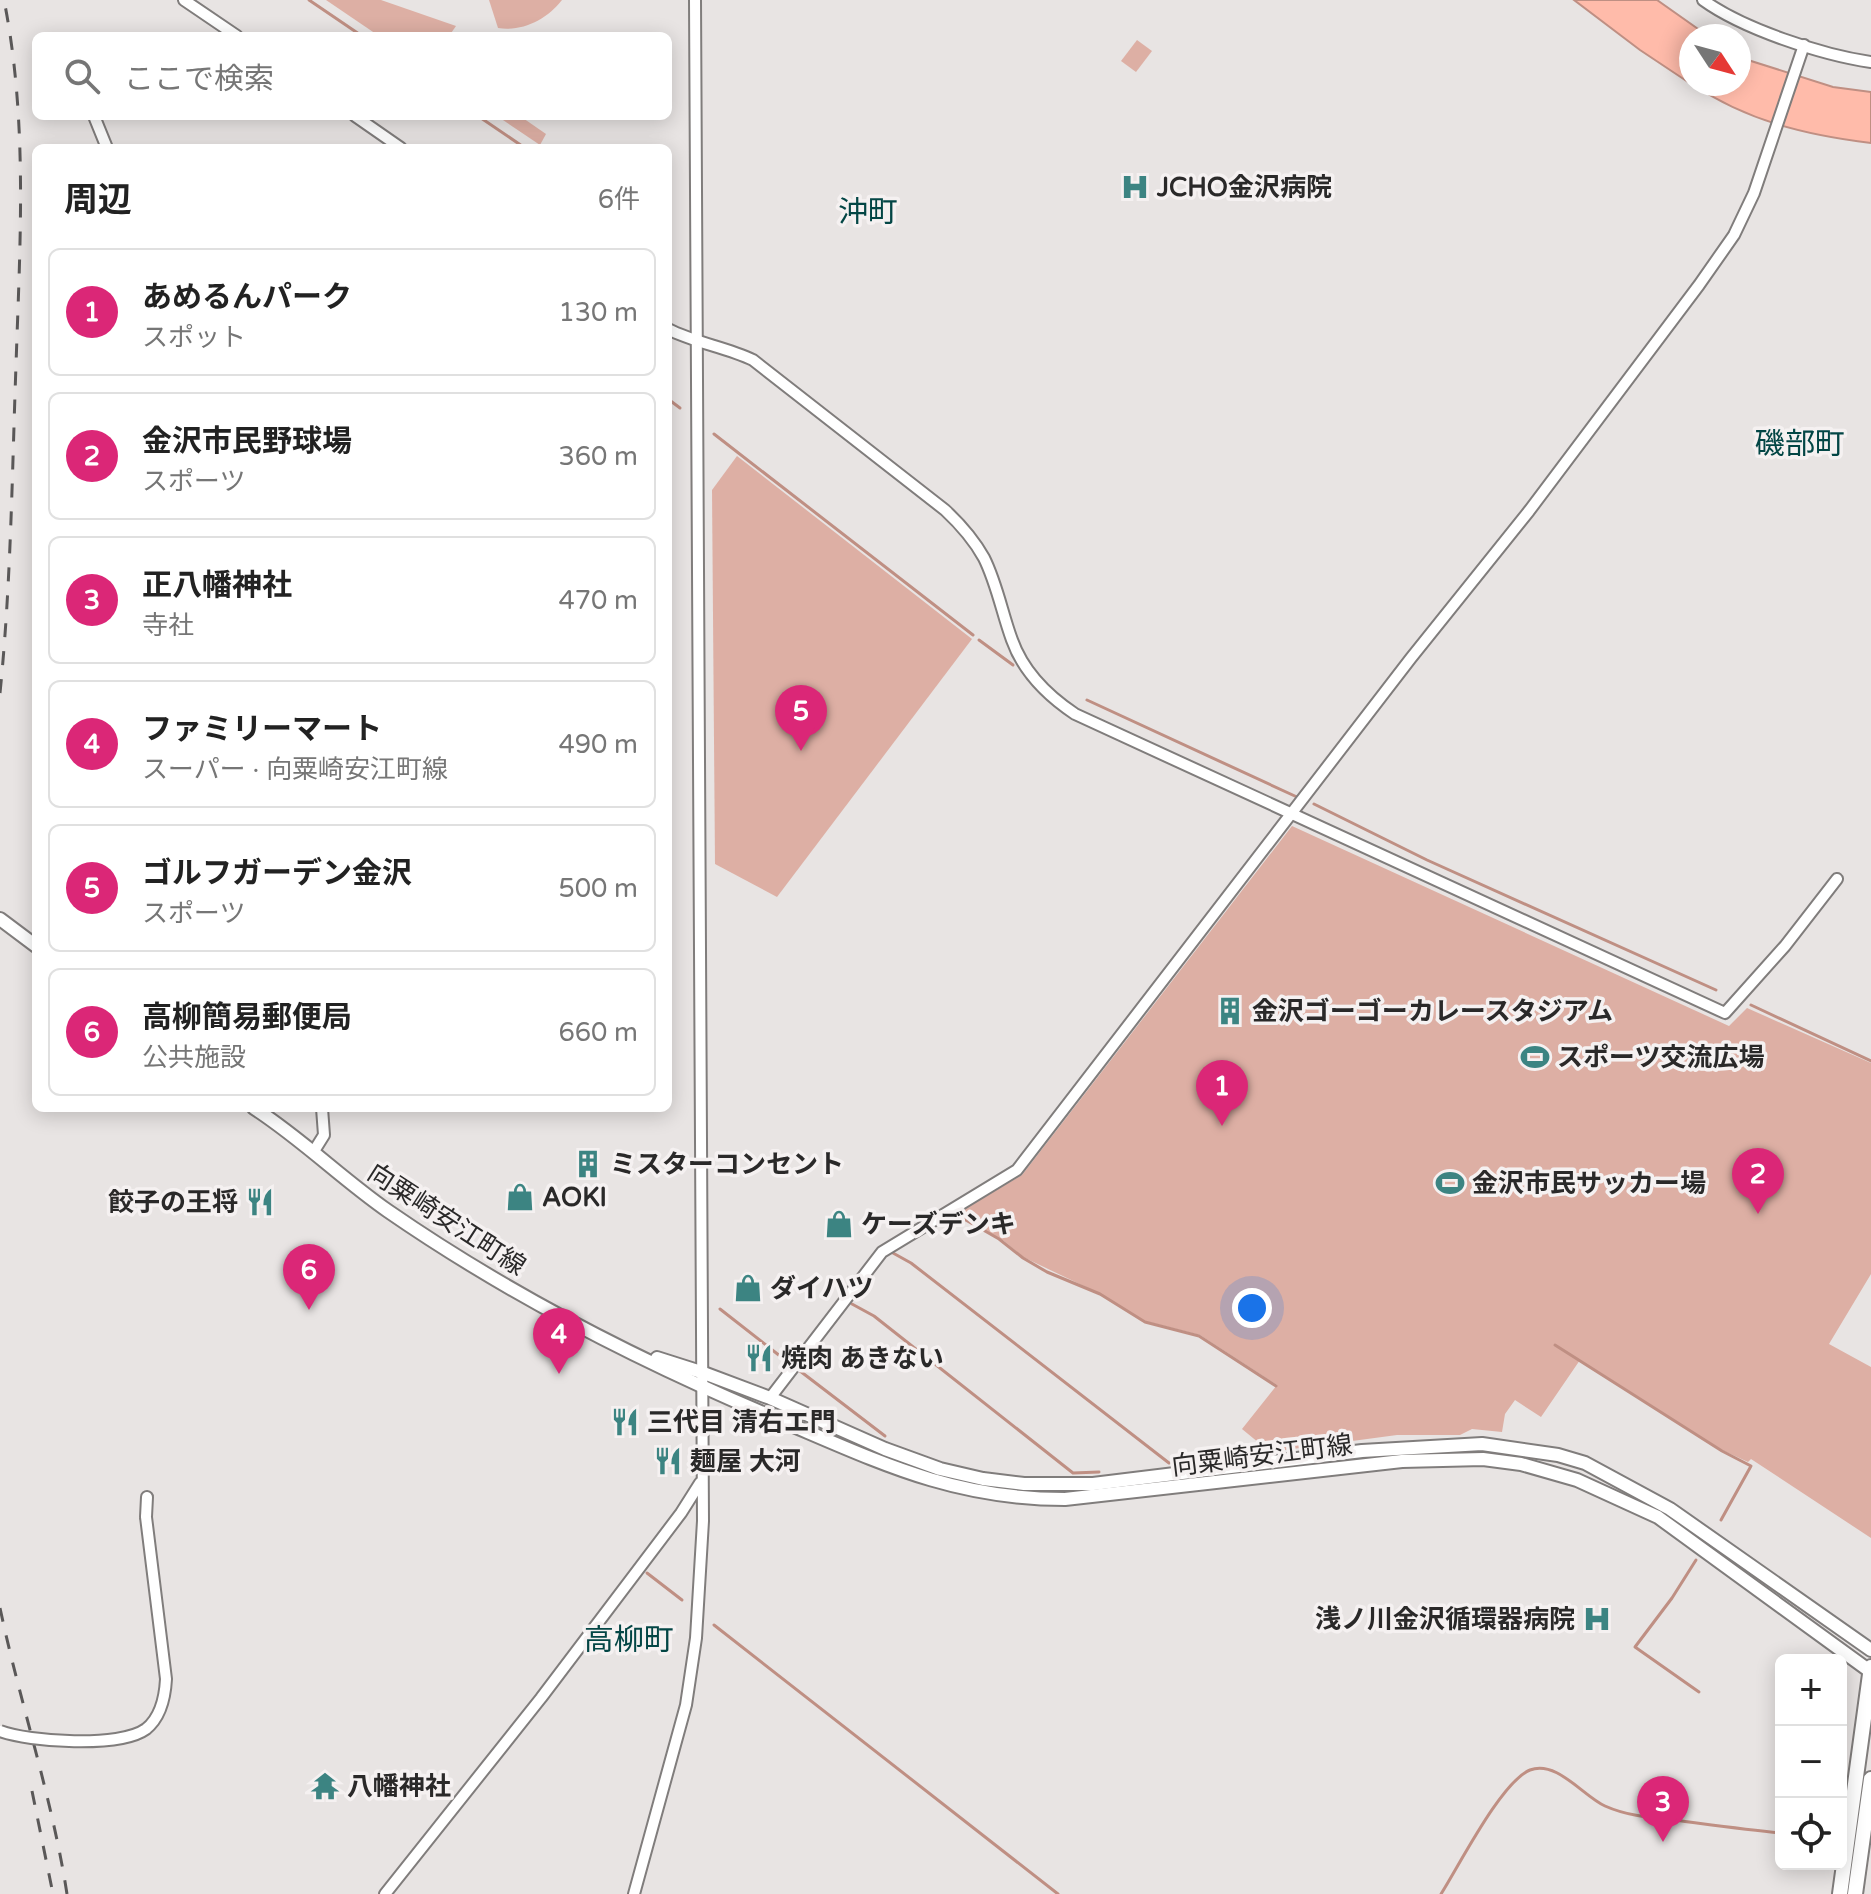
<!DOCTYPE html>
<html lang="ja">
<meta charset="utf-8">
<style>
body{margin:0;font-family:"Varela Round","Noto Sans JP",sans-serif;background:#f2f2f2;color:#222}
.controls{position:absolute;right:24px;bottom:24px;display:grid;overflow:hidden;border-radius:12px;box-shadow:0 4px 20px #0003}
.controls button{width:72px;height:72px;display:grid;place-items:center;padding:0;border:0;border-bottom:2px solid #e0e0e0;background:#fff;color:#222;font:40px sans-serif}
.compass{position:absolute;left:1679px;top:24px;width:72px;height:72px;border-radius:50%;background:#fff;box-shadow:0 4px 20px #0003;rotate:126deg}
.you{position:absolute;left:1252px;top:1308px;width:28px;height:28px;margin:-20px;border:6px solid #fff;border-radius:50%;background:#1a73e8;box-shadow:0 0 0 12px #1a73e833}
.badge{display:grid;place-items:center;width:52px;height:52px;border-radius:50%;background:#db2777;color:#fff;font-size:26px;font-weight:700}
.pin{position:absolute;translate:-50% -66px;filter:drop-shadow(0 2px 4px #0008)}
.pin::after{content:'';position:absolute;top:42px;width:28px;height:24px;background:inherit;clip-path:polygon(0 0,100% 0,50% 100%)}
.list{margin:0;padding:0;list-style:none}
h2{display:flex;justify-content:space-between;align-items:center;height:104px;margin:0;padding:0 32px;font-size:34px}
h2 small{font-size:26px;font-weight:400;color:#767676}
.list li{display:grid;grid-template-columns:52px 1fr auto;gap:24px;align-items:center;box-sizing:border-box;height:128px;margin:0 16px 16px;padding:0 16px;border:2px solid #e0e0e0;border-radius:12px}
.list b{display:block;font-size:30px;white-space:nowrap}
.list p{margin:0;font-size:26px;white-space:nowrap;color:#767676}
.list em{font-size:26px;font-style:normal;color:#767676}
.icon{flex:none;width:44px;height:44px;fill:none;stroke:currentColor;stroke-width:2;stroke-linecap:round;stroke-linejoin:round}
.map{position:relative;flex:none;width:1871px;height:1894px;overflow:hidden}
.search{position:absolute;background:#fff;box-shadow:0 4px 20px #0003;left:32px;top:32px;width:640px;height:88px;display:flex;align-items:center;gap:20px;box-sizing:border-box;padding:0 28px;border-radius:12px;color:#767676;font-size:30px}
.panel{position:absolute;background:#fff;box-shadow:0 4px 20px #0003;left:32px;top:144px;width:640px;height:968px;border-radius:12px}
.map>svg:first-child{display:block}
.green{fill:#ddafa4}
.water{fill:#fba;stroke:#bf8f83;stroke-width:2}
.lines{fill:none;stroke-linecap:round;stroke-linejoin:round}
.stream{stroke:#bf8f83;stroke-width:3}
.tertiary-casing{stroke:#807d7c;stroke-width:14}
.secondary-casing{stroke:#807d7c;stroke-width:16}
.trunk-casing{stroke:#807d7c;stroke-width:18}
.tertiary{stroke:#fff;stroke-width:10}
.secondary{stroke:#fff;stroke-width:12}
.trunk{stroke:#fff;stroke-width:14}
.rail{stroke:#5a5858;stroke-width:3;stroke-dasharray:14 14;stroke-linecap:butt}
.tertiary-bridge-casing{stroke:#807d7c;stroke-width:14;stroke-linecap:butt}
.tertiary-bridge{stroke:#fff;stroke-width:10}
.labels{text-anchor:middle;stroke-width:7;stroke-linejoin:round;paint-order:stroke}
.poi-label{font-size:26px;font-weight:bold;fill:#2a2929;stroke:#f5f1f1;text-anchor:start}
.street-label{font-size:26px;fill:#2a2929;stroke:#f5f1f1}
.quarter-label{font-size:30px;fill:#034645;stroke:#f5f1f1}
</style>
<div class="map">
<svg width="1871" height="1894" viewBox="0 0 1871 1894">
<rect width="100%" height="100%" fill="#e8e4e3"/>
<g class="green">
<polygon points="326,0 381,0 456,26 449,36 379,36"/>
<path d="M 489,0 L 562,0 C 547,19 523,32 498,28 Z"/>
<polygon points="1137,40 1152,51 1136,72 1121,61"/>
<polygon points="497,116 520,116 546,134 540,145"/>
<polygon points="737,456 972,639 777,897 715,864 712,490"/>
<polygon points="1292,826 1729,1026 1747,1008 1871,1063 1871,1274 1829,1344 1871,1367 1871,1538 1751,1459 1748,1462 1722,1450 1580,1360 1541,1417 1515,1400 1505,1414 1502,1432 1472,1429 1460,1435 1397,1435 1270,1452 1242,1429 1277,1385 1200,1335 1145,1321 1088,1288 1023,1257 1004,1241 956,1214 1022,1175"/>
</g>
<g class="water">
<polygon points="1574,0 1657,0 1708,36 1691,36 1691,84 1640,50"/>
<path d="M 1739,54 L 1748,60 L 1833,87 L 1871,92 L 1871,143 C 1806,135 1747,121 1692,84 L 1739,84 Z"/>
</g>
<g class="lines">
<g class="stream">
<polyline points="309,0 362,36"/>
<polyline points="478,116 525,148"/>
<polyline points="668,399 680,408"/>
<polyline points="714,434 973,635"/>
<polyline points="979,640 1013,665"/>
<polyline points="1087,700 1297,797"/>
<polyline points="1314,804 1427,860 1716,990"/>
<polyline points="1751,1005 1871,1061"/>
<polyline points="957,1215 999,1239 1023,1258 1047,1272 1100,1294 1145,1322 1199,1336 1276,1386"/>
<polyline points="893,1253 911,1263 1169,1463"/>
<polyline points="852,1304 874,1316 1073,1473 1099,1472"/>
<polyline points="720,1309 780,1356"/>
<polyline points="1555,1345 1722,1451 1751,1466 1721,1520"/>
<polyline points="800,1371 885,1436"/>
<polyline points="1696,1560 1672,1598 1635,1647 1699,1692"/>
<polyline points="647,1573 682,1600"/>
<polyline points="714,1625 1058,1894"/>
<path d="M 1441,1894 C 1459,1866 1501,1782 1530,1770 C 1557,1760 1583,1796 1605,1806 C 1632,1818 1660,1818 1689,1822 C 1720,1826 1750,1830 1781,1833"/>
</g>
<defs>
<g id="tertiary">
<polyline points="184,0 237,36"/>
<path d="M 1703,0 C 1743,29 1822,55 1871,62"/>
<polyline points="94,116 107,148"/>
<polyline points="355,116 401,148"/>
<path d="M 668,329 C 695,343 726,347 753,360 L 945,510 C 960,524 974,540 984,558 C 997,584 1002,613 1012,640 C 1023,671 1048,696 1075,714 L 1725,1013 L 1785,946 L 1837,879"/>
<polyline points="314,1151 324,1135 322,1108"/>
<polyline points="770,1398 882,1252 1017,1170 1411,658 1529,511 1699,285 1734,235 1754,193 1804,45"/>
<polyline points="146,1517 147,1497"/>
<polyline points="385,1894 541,1698 681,1513 700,1483"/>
<polyline points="634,1894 686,1705 696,1638 703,1521 695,0"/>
</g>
<g id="secondary">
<polyline points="0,919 36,946"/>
<path d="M 254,1108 C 302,1139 342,1179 388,1211 C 511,1296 645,1364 782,1421 C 881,1463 954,1499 1065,1499 L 1402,1461 L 1483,1459 L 1521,1464 L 1577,1480 L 1658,1517 L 1871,1672"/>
<polyline points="657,1358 701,1372 770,1398 885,1449 940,1469 983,1479 1024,1484 1093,1484 1362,1451 1482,1444 1558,1455 1585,1463 1670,1509 1871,1650"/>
</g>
<g id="trunk">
<polyline points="1840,1894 1871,1667"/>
<polyline points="1855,1894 1871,1779"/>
</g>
</defs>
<use href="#tertiary" class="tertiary-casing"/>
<use href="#secondary" class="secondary-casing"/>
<use href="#trunk" class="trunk-casing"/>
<use href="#tertiary" class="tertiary"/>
<use href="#secondary" class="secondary"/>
<use href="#trunk" class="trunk"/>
<g class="rail">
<path d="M 0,693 C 11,584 12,475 16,365 C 20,243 28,120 4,0"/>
<path d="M 0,1608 C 20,1703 52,1797 67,1894"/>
<polyline points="32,1791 53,1894"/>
</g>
<defs>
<path id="tertiary-bridge" d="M 0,1731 C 29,1742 120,1748 146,1729 C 161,1717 165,1698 166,1679 L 146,1517"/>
</defs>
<use href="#tertiary-bridge" class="tertiary-bridge-casing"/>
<use href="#tertiary-bridge" class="tertiary-bridge"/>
</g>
<defs>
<symbol id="hospital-bare" viewBox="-9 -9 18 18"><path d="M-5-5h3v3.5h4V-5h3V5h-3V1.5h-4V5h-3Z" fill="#3c8482" stroke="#f5f1f1" stroke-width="2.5" paint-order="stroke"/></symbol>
<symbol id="building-bare" viewBox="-9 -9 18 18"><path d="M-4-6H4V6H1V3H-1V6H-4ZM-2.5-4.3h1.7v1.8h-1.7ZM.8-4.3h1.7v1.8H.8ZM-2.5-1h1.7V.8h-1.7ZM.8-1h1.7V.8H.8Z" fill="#3c8482" stroke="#f5f1f1" stroke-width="2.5" paint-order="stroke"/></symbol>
<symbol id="stadium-bare" viewBox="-9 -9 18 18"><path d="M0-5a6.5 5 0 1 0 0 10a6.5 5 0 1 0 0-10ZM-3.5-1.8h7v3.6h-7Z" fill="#3c8482" stroke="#f5f1f1" stroke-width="2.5" paint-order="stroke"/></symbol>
<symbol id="shop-bare" viewBox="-9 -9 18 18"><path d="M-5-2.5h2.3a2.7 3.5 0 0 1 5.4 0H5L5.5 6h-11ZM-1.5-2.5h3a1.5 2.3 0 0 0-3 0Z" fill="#3c8482" stroke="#f5f1f1" stroke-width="2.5" paint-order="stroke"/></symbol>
<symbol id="restaurant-bare" viewBox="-9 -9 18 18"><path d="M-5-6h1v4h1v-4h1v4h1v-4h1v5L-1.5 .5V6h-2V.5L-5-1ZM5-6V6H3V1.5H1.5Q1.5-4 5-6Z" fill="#3c8482" stroke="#f5f1f1" stroke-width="2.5" paint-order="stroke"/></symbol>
<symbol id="temple-bare" viewBox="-9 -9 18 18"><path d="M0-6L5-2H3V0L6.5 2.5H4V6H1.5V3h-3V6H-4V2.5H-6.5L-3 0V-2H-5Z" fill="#3c8482" stroke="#f5f1f1" stroke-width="2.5" paint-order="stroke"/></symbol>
</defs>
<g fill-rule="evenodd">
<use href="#hospital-bare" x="1115" y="167" width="40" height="40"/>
<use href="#building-bare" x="1210" y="991" width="40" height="40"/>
<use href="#stadium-bare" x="1515" y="1037" width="40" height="40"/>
<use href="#building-bare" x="568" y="1144" width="40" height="40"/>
<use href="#stadium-bare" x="1430" y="1163" width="40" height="40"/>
<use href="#shop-bare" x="500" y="1177" width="40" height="40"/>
<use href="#restaurant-bare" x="240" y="1182" width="40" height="40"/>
<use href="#shop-bare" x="819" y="1204" width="40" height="40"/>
<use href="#shop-bare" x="728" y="1268" width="40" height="40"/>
<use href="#restaurant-bare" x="739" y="1338" width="40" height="40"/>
<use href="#restaurant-bare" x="605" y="1402" width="40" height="40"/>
<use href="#restaurant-bare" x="648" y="1441" width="40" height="40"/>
<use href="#hospital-bare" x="1577" y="1599" width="40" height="40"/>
<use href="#temple-bare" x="305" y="1766" width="40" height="40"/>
</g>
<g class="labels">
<g class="poi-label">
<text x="1157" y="196">JCHO金沢病院</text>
<text x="1252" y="1020">金沢ゴーゴーカレースタジアム</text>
<text x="1557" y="1066">スポーツ交流広場</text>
<text x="610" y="1173">ミスターコンセント</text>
<text x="1472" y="1192">金沢市民サッカー場</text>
<text x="542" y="1206">AOKI</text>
<text x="238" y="1211" text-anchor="end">餃子の王将</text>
<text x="861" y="1233">ケーズデンキ</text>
<text x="770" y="1297">ダイハツ</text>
<text x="781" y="1367">焼肉 あきない</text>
<text x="647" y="1431">三代目 清右エ門</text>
<text x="690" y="1470">麺屋 大河</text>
<text x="1575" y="1628" text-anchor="end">浅ノ川金沢循環器病院</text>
<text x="347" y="1795">八幡神社</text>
</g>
<g class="street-label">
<text transform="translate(447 1219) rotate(33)" y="9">向粟崎安江町線</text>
<text transform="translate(1262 1455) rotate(-7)" y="9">向粟崎安江町線</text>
</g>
<g class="quarter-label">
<text x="868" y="222">沖町</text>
<text x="1800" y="454">磯部町</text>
<text x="629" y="1650">高柳町</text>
</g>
</g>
</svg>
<div class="controls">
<button>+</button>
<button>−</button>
<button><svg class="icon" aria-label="locate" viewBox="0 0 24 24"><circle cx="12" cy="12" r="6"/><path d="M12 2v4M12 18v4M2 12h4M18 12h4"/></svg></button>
</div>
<svg class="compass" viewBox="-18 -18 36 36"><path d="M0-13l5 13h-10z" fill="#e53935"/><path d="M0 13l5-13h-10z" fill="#767676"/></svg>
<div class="you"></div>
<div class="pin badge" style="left:1222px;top:1126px">1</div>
<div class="pin badge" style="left:1758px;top:1214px">2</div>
<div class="pin badge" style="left:1663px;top:1842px">3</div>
<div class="pin badge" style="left:559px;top:1374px">4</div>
<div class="pin badge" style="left:801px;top:751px">5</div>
<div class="pin badge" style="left:309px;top:1310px">6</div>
<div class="search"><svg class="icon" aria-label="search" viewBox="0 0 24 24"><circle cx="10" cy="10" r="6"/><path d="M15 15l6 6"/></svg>ここで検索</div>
<section class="panel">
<h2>周辺<small>6件</small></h2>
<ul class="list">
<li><span class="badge">1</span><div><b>あめるんパーク</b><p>スポット</p></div><em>130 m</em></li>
<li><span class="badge">2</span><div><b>金沢市民野球場</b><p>スポーツ</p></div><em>360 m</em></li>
<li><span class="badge">3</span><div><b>正八幡神社</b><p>寺社</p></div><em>470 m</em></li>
<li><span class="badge">4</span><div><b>ファミリーマート</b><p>スーパー · 向粟崎安江町線</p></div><em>490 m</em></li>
<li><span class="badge">5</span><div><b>ゴルフガーデン金沢</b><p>スポーツ</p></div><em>500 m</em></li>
<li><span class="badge">6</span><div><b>高柳簡易郵便局</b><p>公共施設</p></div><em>660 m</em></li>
</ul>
</section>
</div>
